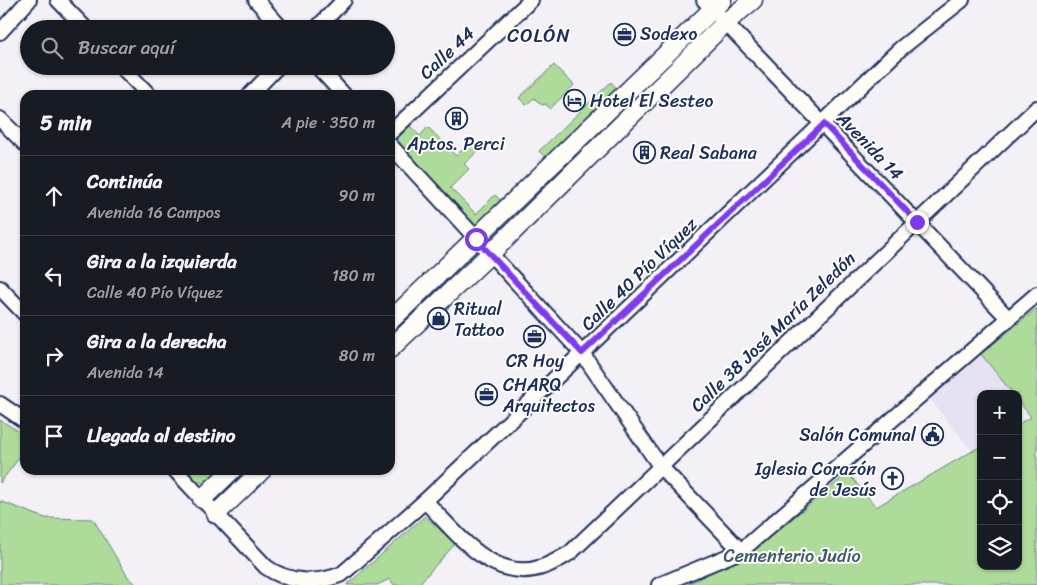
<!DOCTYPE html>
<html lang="es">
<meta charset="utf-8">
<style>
body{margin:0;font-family:Sriracha,sans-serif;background:#20242c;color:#f1f3f6}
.controls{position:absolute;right:15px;bottom:15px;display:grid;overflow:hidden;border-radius:10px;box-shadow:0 1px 4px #0004}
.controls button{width:45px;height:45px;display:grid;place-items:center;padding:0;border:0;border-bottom:1px solid #363941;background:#171b24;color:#f1f3f6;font:25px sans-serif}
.stop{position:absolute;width:15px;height:15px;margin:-11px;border:4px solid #7c3aed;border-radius:50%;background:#fff}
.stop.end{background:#7c3aed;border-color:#fff;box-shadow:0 1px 5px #0008}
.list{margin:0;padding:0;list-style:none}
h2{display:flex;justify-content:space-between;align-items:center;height:65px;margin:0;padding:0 20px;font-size:21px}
h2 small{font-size:16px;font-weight:400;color:#9ea1a6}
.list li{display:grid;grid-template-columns:32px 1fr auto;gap:15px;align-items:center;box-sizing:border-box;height:80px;padding:0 20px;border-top:1px solid #363941}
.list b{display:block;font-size:19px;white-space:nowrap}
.list p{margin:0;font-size:16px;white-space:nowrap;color:#9ea1a6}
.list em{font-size:16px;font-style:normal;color:#9ea1a6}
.icon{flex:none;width:28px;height:28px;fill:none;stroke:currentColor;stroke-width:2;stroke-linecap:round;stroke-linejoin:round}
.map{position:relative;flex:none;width:1037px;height:585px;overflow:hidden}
.search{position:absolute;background:#171b24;box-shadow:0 1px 4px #0004;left:20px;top:20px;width:375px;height:55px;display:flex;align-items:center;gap:12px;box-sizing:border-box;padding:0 18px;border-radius:28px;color:#9ea1a6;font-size:19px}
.panel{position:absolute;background:#171b24;box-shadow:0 1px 4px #0004;left:20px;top:90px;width:375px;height:385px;border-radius:15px}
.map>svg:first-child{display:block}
.built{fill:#e7e1f4}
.green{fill:#aedb9a;stroke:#64857c}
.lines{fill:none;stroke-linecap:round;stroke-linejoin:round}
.minor-casing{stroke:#1b2f5e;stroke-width:18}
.major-casing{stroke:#1b2f5e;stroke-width:21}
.minor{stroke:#fdfcf7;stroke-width:14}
.major{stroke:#fdfcf7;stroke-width:18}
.route{stroke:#7c3aed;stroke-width:6}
.labels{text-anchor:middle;stroke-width:4;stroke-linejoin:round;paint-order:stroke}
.poi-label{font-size:18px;fill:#1b2f5e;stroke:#fdfcf7;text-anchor:start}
.street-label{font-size:18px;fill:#1b2f5e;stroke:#fdfcf7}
.park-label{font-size:18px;fill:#405a6d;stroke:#fdfcf7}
.neighbourhood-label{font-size:19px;letter-spacing:1px;fill:#1b2f5e;stroke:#fdfcf7}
</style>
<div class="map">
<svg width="1037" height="585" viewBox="0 0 1037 585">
<rect width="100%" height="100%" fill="#f3f0f6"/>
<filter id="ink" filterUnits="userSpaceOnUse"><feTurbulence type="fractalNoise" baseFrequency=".02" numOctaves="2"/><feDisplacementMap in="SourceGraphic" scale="10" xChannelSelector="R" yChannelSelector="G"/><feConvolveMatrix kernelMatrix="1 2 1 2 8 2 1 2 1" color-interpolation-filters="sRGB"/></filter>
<g filter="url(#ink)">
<polygon class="built" points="981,354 1013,394 981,394 981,446 972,451 929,398"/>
<g class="green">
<polygon points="554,65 574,85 550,109 546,104 542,105 534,98 526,105 519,98"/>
<polygon points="611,82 617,89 547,159 539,151"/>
<polygon points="410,126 420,136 428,127 456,156 473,139 481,148 464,164 469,169 450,188 476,214 495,195 504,203 478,227 471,224 397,143 399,137"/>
<polygon points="1037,308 1037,585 686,585 749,554 848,473 876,507 981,446 981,566 1018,566 1018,424 1031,417 1018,401 1018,394 1013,394 981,354"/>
<polygon points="0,420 25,435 25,450 0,483"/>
<polygon points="183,470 218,470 203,483 190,477"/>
<polygon points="0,501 45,518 93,519 128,577 137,585 0,585"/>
<polygon points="425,516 455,544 418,585 394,585 390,579 377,585 347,585"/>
</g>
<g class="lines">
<defs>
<g id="minor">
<polyline points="58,0 86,29"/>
<polyline points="256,0 282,29"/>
<polyline points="704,0 1009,319"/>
<polyline points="316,29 344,0"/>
<polyline points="0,32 29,0"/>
<polyline points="121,66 149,95"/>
<polyline points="317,66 344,95"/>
<polyline points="250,95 278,66"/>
<polyline points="0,119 25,144"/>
<polyline points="390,133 531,0"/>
<polyline points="390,145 582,353 660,466 741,551"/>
<polyline points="0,288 25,314"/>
<polyline points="0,404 25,421"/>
<path d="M 175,470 L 266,567 C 288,583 318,584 342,574 L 425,501 L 582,353 L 900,49 L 962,0"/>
<path d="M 425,501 C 455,531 493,584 542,567 C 552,564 561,558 570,553 L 1037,108"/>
<polyline points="659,585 741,551 1037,294"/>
</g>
<g id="major">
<polyline points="390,321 722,0"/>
<polyline points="390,349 490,254 725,23 753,0"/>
<polyline points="202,499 232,470"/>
<polyline points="216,514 262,470"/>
</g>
</defs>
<use href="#minor" class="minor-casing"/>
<use href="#major" class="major-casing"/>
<use href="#minor" class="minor"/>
<use href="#major" class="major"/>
</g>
</g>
<g class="lines" filter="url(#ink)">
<polyline class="route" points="476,239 582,353 824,124 917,222"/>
</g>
<defs>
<symbol id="office-ring" viewBox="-11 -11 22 22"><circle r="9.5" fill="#fdfcf7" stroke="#1b2f5e" stroke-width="1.5"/><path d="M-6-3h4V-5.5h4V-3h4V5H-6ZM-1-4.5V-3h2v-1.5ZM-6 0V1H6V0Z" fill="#1b2f5e"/></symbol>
<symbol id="hotel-ring" viewBox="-11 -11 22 22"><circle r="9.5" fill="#fdfcf7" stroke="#1b2f5e" stroke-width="1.5"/><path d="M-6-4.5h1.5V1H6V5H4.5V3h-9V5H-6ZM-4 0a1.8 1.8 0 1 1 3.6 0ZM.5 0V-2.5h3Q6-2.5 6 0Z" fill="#1b2f5e"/></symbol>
<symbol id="building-ring" viewBox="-11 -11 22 22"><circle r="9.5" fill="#fdfcf7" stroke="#1b2f5e" stroke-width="1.5"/><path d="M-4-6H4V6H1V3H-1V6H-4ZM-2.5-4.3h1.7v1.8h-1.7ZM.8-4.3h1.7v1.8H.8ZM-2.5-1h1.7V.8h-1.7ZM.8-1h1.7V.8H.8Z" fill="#1b2f5e"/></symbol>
<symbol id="shop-ring" viewBox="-11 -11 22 22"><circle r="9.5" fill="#fdfcf7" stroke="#1b2f5e" stroke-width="1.5"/><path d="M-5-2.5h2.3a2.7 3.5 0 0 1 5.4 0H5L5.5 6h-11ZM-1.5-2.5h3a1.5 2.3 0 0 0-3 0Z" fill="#1b2f5e"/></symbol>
<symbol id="civic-ring" viewBox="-11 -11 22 22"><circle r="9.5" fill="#fdfcf7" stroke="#1b2f5e" stroke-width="1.5"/><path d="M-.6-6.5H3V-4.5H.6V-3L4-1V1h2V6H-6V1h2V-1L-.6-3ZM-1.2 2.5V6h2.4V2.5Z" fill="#1b2f5e"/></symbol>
<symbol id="church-ring" viewBox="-11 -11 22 22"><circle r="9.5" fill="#fdfcf7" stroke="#1b2f5e" stroke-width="1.5"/><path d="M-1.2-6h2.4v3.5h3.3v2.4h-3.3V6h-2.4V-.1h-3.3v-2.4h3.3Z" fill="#1b2f5e"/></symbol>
</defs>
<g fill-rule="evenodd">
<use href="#office-ring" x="612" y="22" width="25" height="25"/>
<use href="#hotel-ring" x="562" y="88" width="25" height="25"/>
<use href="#building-ring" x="444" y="106" width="25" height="25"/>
<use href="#building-ring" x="632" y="140" width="25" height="25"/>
<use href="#shop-ring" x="426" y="306" width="25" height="25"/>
<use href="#office-ring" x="522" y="324" width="25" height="25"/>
<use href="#office-ring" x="474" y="382" width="25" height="25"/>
<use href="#civic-ring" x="920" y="422" width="25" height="25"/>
<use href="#church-ring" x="880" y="466" width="25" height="25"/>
</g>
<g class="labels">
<g class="poi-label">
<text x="640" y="40">Sodexo</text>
<text x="590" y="107">Hotel El Sesteo</text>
<text x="456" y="150" text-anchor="middle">Aptos. Perci</text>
<text x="660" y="159">Real Sabana</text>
<text x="454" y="315">Ritual<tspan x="454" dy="21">Tattoo</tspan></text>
<text x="535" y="367" text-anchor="middle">CR Hoy</text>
<text x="503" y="391">CHARQ<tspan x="503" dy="21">Arquitectos</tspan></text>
<text x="916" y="441" text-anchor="end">Salón Comunal</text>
<text x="876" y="475" text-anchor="end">Iglesia Corazón<tspan x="876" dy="21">de Jesús</tspan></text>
</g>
<g class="street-label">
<text transform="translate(447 53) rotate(-43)" y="6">Calle 44</text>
<text transform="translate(870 146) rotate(46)" y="6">Avenida 14</text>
<text transform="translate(639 274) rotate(-44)" y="6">Calle 40 Pío Víquez</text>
<text transform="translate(773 332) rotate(-44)" y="6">Calle 38 José María Zeledón</text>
</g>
<g class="park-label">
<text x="792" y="562">Cementerio Judío</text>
</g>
<g class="neighbourhood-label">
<text x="539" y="42">COLÓN</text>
</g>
</g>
</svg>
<div class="controls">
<button>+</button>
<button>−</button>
<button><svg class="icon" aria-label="locate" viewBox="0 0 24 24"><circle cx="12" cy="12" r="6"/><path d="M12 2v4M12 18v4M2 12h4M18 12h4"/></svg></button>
<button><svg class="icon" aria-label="layers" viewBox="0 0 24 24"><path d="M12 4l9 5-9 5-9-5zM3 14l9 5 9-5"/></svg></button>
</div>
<div class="stop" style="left:476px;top:239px"></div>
<div class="stop end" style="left:917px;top:222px"></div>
<div class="search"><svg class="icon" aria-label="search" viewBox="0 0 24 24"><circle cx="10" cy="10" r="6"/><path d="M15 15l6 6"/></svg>Buscar aquí</div>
<section class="panel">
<h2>5 min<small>A pie · 350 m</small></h2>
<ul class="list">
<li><svg class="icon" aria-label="ahead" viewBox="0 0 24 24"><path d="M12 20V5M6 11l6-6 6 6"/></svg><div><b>Continúa</b><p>Avenida 16 Campos</p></div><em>90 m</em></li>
<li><svg class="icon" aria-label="left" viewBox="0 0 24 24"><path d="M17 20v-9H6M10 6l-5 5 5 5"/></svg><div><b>Gira a la izquierda</b><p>Calle 40 Pío Víquez</p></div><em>180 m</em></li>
<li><svg class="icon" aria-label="right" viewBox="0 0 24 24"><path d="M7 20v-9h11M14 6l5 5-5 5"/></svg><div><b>Gira a la derecha</b><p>Avenida 14</p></div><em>80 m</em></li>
<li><svg class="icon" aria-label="arrive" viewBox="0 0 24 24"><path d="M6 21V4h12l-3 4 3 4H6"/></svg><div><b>Llegada al destino</b></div></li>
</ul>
</section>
</div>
